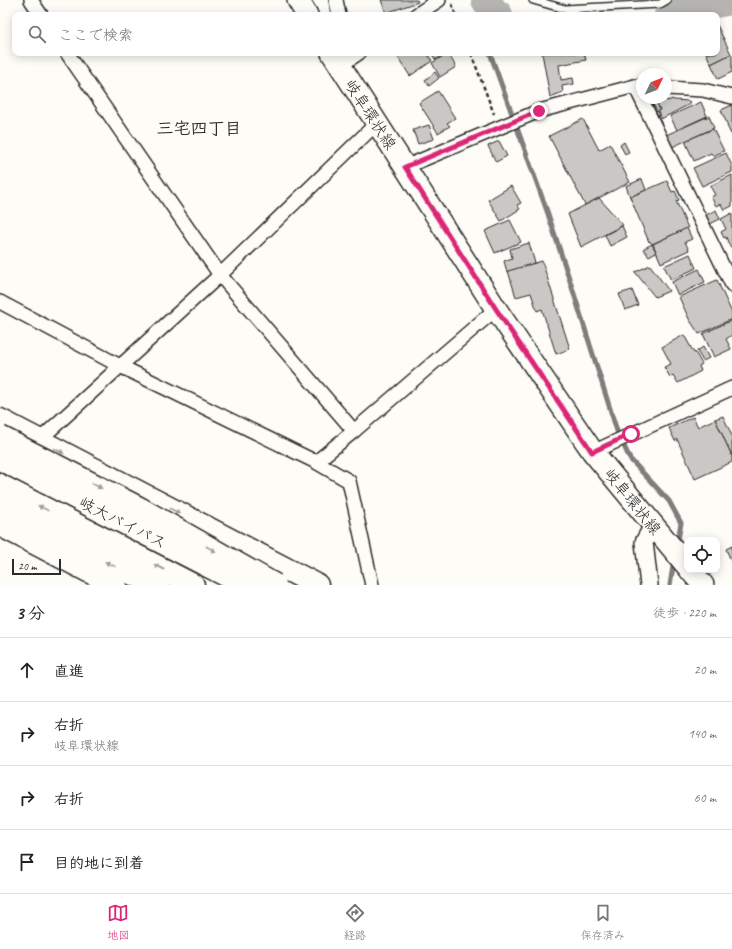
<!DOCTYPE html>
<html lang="ja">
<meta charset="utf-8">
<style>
body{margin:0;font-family:Caveat,"Klee One",sans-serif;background:#f2f2f2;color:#222}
.controls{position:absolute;right:12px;bottom:12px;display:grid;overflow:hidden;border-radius:8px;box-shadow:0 2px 10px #0003}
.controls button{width:36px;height:36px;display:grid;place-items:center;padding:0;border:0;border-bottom:1px solid #e0e0e0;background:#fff;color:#222;font:20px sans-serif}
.compass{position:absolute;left:636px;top:68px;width:36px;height:36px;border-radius:50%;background:#fff;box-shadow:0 2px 10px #0003;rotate:47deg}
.scale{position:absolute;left:12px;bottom:10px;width:49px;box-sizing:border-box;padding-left:4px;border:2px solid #2b2b2b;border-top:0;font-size:11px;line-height:14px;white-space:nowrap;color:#2b2b2b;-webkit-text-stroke:3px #fdfcf7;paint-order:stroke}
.stop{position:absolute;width:12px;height:12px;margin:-9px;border:3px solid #db2777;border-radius:50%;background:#fff}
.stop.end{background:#db2777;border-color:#fff;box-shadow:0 1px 4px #0008}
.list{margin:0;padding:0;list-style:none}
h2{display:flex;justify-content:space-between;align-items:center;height:52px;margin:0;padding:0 16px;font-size:17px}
h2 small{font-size:13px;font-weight:400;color:#767676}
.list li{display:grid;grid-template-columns:26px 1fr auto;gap:12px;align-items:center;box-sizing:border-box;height:64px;padding:0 16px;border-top:1px solid #e0e0e0}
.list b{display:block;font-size:15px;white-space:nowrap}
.list p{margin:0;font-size:13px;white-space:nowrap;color:#767676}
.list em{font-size:13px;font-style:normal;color:#767676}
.icon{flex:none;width:22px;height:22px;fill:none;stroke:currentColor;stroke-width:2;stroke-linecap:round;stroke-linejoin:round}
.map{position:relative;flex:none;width:732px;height:585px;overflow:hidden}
.search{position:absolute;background:#fff;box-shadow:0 2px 10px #0003;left:12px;right:12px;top:12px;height:44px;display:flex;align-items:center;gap:10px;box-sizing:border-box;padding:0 14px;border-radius:8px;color:#767676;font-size:15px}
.sheet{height:308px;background:#fff}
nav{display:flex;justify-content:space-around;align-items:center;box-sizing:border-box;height:56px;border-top:1px solid #e0e0e0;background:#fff;font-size:11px;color:#767676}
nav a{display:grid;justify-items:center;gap:2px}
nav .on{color:#db2777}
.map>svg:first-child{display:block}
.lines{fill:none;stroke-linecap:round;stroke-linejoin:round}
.stream{stroke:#7e7d7b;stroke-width:5}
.river{stroke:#b5b4b1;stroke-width:30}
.building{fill:#c9c8c4;stroke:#2b2b2b}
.service-casing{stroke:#2b2b2b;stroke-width:10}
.minor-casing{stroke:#2b2b2b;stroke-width:16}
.tertiary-casing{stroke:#2b2b2b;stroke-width:20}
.primary-casing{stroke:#2b2b2b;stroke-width:24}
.trunk-casing{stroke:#2b2b2b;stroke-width:25}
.path{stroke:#2b2b2b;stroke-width:2.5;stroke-dasharray:4 3;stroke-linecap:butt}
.service{stroke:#fdfcf7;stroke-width:7}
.minor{stroke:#fdfcf7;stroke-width:13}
.tertiary{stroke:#fdfcf7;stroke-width:17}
.primary{stroke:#fdfcf7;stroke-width:21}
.trunk{stroke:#fdfcf7;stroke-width:22}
.trunk-bridge-casing{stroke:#2b2b2b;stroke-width:25;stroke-linecap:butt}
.trunk-bridge{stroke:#fdfcf7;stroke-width:22}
.oneway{fill:#9e9e9b}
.route{stroke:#db2777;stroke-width:5}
.labels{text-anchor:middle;stroke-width:3;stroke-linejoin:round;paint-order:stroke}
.street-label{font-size:16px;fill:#2b2b2b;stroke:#fdfcf7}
.neighbourhood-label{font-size:17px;font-weight:bold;fill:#2b2b2b;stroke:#fdfcf7}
</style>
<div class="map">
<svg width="732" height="585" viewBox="0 0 732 585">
<rect width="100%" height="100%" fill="#fdfcf7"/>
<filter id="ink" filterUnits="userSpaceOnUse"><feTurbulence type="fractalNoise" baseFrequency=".025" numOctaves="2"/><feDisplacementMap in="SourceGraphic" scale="8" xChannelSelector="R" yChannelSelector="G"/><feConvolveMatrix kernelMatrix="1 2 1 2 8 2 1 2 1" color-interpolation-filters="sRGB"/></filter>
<g filter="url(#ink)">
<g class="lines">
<g class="stream">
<polyline points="494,15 494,13"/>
<polyline points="490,53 547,211 570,281 617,431 630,459 669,501 681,523 677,545"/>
<polyline points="670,585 674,560"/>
</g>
<g class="river">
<polyline points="486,0 494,13 498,15"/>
<polyline points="669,15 704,5 732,0"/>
</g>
</g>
<g class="building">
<polygon points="381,0 417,0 418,2 386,13"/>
<polygon points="717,25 731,54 711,64 706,53 717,53"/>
<polygon points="395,53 427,53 432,61 410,76"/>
<polygon points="431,53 447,53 436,60"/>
<polygon points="448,53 456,67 440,77 432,63"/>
<polygon points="542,53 584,53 586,60 559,65 561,80 573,78 574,84 562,86 563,92 550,97"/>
<polygon points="731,54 732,56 732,72 718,79 711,64"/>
<polygon points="435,72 439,78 429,86 425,80"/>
<polygon points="438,91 455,118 447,123 450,126 438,133 419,103"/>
<polygon points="650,98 658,99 658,102 657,103 660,110 657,112"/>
<polygon points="666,98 667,101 673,99 674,100 689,101 690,104 661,119 658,111 660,110 657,103"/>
<polygon points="701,102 707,116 677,130 670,116"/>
<polygon points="732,105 732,133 731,134 727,126 728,126 721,110"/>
<polygon points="709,116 714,128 672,147 666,135"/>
<polygon points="583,119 599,150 610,144 630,182 585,205 549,136"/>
<polygon points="429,125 434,139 418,144 413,130"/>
<polygon points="713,129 724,151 713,156 711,153 694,161 685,141"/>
<polygon points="499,141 507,156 496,162 488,146"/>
<polygon points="624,142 629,152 625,154 620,145"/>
<polygon points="726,153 732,166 732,172 702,186 693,168"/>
<polygon points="732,175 732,206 724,210 721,204 716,206 711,197 715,195 710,186"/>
<polygon points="642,179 646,190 630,197 626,186"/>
<polygon points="667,181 672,192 675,191 679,200 676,201 688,228 652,244 650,241 649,242 630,197"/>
<polygon points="511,186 521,203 517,205 520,209 501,221 488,200"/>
<polygon points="599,198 623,225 581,247 568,214"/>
<polygon points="716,210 720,219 710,224 706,215"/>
<polygon points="732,213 732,246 730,247 726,237 724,238 721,232 726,229 721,219"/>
<polygon points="510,220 521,242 495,253 485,231"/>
<polygon points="622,226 627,237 610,246 605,235"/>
<polygon points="687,228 692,239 685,242 689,250 661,263 653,244"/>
<polygon points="529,243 535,263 507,272 504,261 512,258 510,249"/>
<polygon points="652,244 656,252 649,256 643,249"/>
<polygon points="690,254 696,268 671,280 664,266"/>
<polygon points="542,261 570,349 556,354 542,309 537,311 531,293 516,297 508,271"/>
<polygon points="650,265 669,291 655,297 635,272"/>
<polygon points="699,269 705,282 678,295 672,282"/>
<polygon points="717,280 732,313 732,319 699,334 689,319 679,297"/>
<polygon points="632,290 638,305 625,310 619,294"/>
<polygon points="732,320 732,335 726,339 731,349 714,357 703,334"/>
<polygon points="684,335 694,353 695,352 702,364 699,366 701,371 678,383 673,375 670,377 664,367 671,364 662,347"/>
<polygon points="703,347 709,358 703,361 697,351"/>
<polygon points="723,416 732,436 732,456 715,419"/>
<polygon points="693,417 698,427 715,419 732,456 732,462 695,479 677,439 675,441 669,428"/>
<polygon points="732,546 732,563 726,549"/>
</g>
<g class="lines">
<defs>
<polyline id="service" points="533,0 565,9 660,4 667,0"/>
<g id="minor">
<polyline points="31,0 41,15"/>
<polyline points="336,0 339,15"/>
<polyline points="416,15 439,0"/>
<polyline points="67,53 220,275 354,431"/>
<polyline points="340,66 359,53"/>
<polyline points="635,86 732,285"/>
<polyline points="666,88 703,90 732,97"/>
<polyline points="405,167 539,111 635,86 642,86"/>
<polyline points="0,302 120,366 316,462 349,481 372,585"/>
<polyline points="35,444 220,275 377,123"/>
<polyline points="593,452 732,388"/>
<polyline points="316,462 354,431 496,309"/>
</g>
<polyline id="tertiary" points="649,585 644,542 653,526"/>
<g id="primary">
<polyline points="298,0 307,15"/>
<polyline points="332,53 496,309 586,442 593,452 687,566"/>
<polyline points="690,570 703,585"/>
</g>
<g id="trunk">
<polyline points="0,420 317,585"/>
<polyline points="0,485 193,585"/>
<polyline points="0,508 112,565 158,585"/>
<polyline points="0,525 115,585"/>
</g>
</defs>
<use href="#service" class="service-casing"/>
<use href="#minor" class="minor-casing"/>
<use href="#tertiary" class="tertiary-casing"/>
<use href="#primary" class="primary-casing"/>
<use href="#trunk" class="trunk-casing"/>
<g class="path">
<polyline points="452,4 456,15"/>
<polyline points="471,53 494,114"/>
</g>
<use href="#service" class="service"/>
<use href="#minor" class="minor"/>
<use href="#tertiary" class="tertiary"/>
<use href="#primary" class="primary"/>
<use href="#trunk" class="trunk"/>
<defs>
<g id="trunk-bridge">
<polyline points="0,437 141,509 275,585"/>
<polyline points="0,459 245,585"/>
</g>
</defs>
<use href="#trunk-bridge" class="trunk-bridge-casing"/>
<use href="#trunk-bridge" class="trunk-bridge"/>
</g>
<defs><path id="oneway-solid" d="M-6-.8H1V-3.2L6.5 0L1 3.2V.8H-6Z"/></defs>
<g class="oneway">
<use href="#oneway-solid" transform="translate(59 451) rotate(28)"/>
<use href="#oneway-solid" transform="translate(97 486) rotate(27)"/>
<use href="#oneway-solid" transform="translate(43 508) rotate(-153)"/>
<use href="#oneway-solid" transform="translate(175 511) rotate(28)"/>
<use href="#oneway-solid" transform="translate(211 549) rotate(30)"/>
<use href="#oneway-solid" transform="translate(110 564) rotate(-154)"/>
<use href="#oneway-solid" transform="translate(159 567) rotate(-153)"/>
</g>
</g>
<g class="lines" filter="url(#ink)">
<polyline class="route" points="539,111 405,167 496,309 592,452 631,434"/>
</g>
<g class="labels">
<g class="street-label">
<text transform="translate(371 114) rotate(57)" y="6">岐阜環状線</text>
<text transform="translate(633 501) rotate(51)" y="6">岐阜環状線</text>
<text transform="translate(123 522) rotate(27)" y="6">岐大バイパス</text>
</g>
<g class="neighbourhood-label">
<text x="199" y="134">三宅四丁目</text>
</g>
</g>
</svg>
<div class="controls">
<button><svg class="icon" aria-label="locate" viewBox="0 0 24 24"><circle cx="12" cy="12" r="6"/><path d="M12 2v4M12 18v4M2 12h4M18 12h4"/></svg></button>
</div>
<svg class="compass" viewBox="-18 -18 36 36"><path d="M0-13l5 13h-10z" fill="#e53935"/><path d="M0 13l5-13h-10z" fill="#767676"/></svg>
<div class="scale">20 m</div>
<div class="stop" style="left:631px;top:434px"></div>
<div class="stop end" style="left:539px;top:111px"></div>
<div class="search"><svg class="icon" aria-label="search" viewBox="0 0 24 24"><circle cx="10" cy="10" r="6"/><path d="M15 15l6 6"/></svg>ここで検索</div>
</div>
<section class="sheet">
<h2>3 分<small>徒歩 · 220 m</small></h2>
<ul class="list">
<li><svg class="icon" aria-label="ahead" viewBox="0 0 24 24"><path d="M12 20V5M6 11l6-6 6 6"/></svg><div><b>直進</b></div><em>20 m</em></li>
<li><svg class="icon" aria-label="right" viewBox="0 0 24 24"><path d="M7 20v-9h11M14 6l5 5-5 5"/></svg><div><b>右折</b><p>岐阜環状線</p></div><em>140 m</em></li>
<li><svg class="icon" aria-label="right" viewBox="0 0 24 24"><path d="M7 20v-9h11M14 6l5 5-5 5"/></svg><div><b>右折</b></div><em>60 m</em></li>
<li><svg class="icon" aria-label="arrive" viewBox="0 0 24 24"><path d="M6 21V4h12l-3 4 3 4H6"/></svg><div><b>目的地に到着</b></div></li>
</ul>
</section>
<nav>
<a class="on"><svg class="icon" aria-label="map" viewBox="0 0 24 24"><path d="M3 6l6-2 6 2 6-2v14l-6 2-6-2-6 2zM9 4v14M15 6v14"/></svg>地図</a>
<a><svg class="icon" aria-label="directions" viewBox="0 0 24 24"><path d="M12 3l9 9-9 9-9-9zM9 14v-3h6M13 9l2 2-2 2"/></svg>経路</a>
<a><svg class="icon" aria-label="saved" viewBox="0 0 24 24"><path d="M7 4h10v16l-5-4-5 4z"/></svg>保存済み</a>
</nav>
